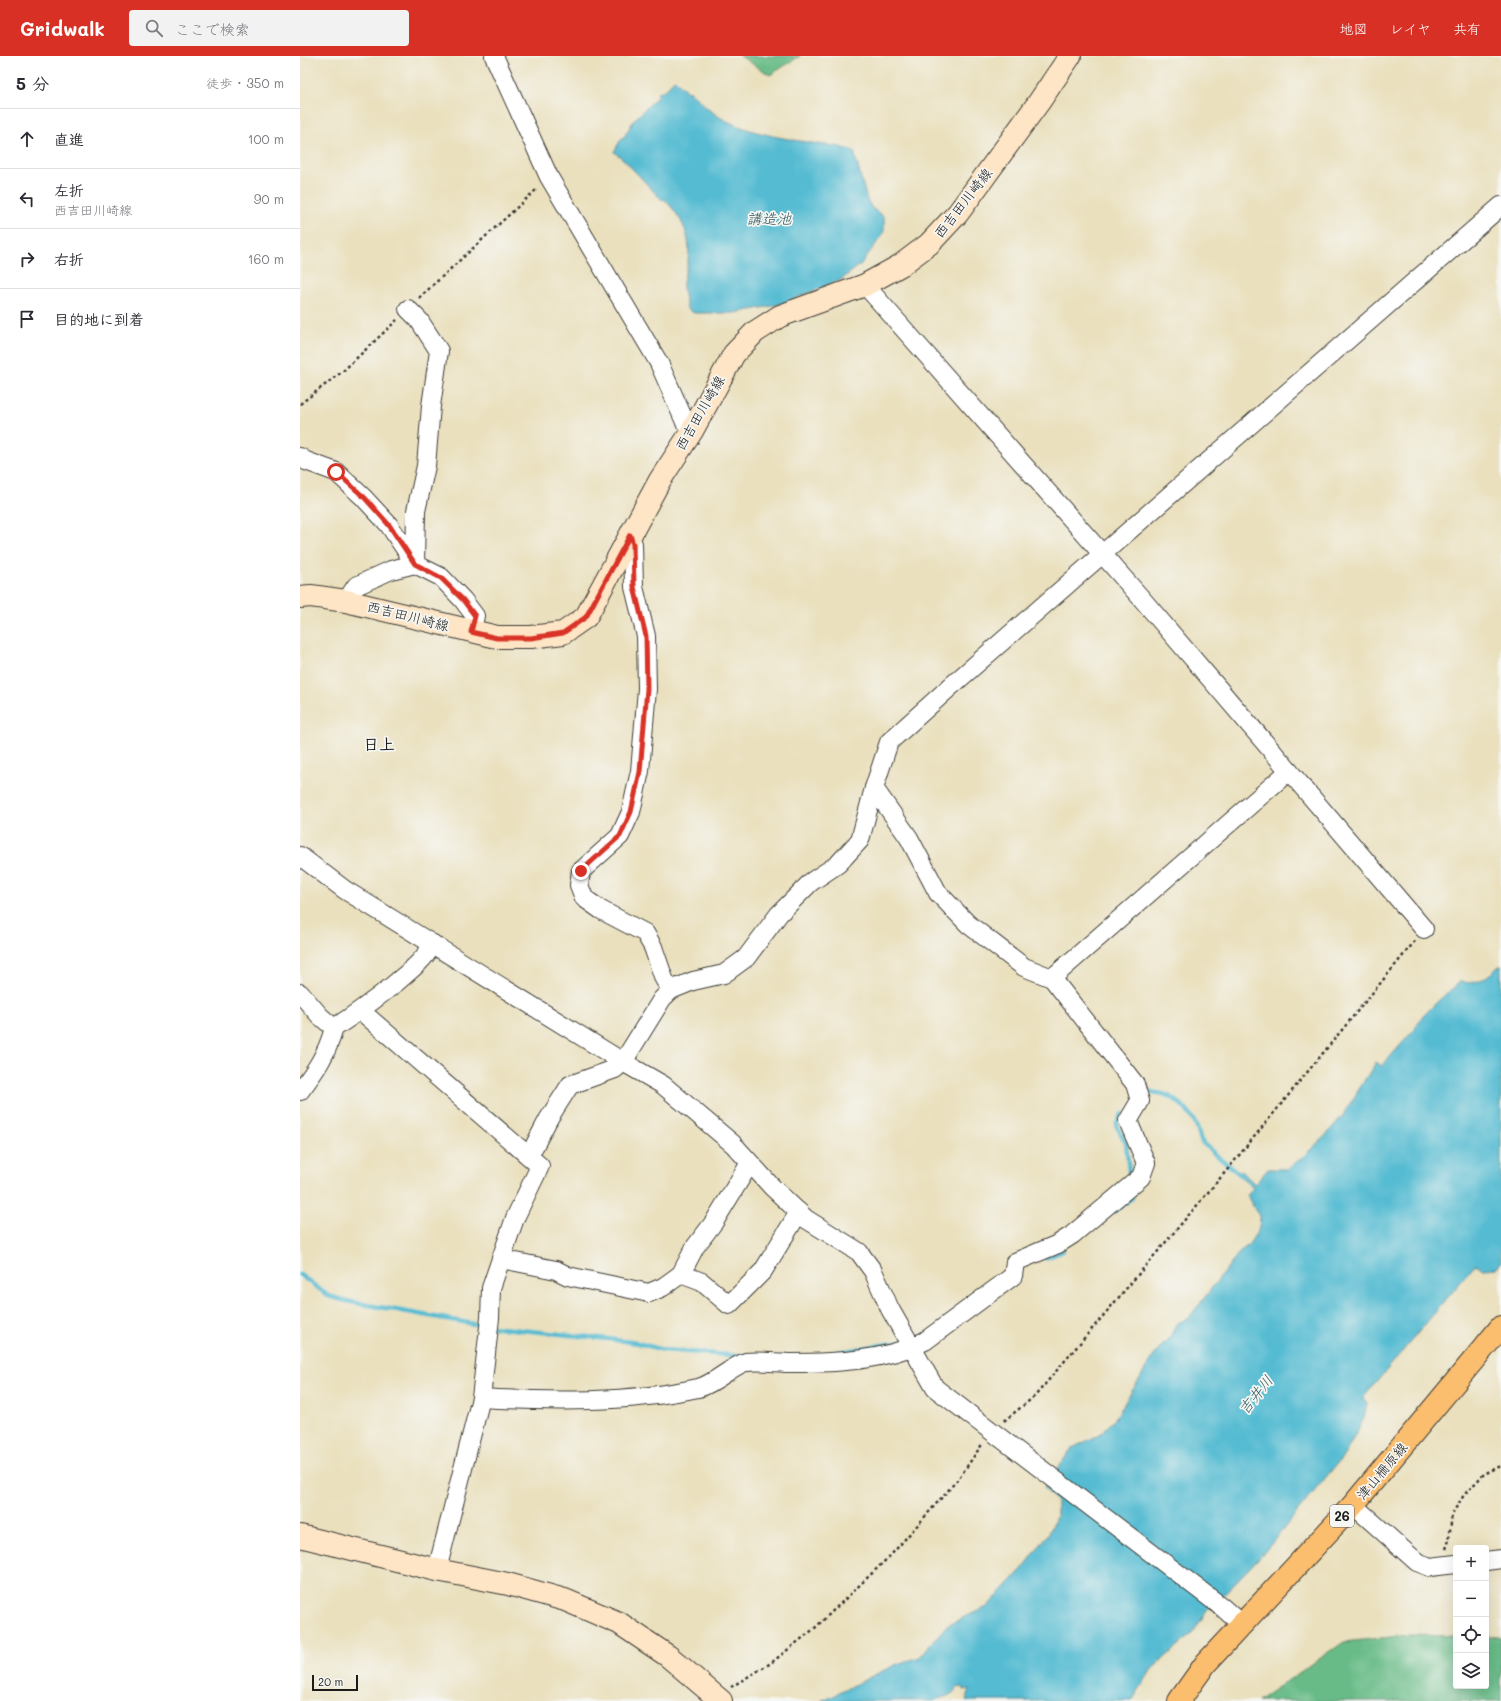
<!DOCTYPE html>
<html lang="ja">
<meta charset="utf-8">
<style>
body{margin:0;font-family:Mali,"Klee One",sans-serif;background:#f2f2f3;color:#2b2b33}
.controls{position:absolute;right:12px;bottom:12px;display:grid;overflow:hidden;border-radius:4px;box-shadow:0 4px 16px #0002}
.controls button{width:36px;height:36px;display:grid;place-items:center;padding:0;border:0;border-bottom:1px solid #e1e1e2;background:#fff;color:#2b2b33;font:20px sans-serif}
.scale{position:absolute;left:12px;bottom:10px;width:46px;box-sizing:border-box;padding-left:4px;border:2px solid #1c1c1c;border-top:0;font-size:11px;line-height:14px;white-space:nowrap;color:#1c1c1c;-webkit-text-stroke:3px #f6f6f2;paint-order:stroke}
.stop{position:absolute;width:12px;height:12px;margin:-9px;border:3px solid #d93025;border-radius:50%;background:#fff}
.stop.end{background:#d93025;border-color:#fff;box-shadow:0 1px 4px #0008}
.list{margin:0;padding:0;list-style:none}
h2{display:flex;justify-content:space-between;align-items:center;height:52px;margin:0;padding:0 16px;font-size:17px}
h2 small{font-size:13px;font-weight:400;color:#7c7c81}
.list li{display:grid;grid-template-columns:26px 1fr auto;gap:12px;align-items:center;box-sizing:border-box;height:60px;padding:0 16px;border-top:1px solid #e1e1e2}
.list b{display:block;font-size:15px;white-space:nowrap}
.list p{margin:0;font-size:13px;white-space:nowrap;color:#7c7c81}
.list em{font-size:13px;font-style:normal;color:#7c7c81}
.icon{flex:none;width:22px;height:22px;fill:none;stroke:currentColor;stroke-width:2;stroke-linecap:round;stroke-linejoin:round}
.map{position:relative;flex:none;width:1201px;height:1645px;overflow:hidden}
header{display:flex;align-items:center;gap:24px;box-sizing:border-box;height:56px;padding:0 20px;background:#d93025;color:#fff}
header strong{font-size:19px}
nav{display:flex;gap:22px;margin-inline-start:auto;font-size:14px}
.search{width:280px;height:36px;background:#f2f2f3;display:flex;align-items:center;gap:10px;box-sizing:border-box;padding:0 14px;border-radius:4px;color:#7c7c81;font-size:15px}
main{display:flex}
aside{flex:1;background:#fff}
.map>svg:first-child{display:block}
.forest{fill:#68bb87;stroke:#426c52}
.water{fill:#55bbd2;stroke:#386c77}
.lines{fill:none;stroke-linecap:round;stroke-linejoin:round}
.stream{stroke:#55bbd2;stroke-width:4.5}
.street-casing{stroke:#3b3934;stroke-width:20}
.secondary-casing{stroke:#3b3934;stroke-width:24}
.primary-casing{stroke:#3b3934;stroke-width:24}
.path{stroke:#3b3934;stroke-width:2.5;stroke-dasharray:3 3;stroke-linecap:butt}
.street{stroke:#fff;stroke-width:18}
.secondary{stroke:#fde5c5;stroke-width:22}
.primary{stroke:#fbbd6e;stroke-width:22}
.route{stroke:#d93025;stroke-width:5}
.labels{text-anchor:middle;stroke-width:3.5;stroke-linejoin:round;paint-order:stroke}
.shield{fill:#f6f6f2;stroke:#5d5d5c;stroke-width:1}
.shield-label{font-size:13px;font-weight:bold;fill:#1c1c1c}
.street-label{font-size:14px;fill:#1c1c1c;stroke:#f6f6f2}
.water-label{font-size:15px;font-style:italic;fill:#335c65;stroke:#f6f6f2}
.quarter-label{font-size:16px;font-weight:bold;fill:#1c1c1c;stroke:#f6f6f2}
</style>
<header>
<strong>Gridwalk</strong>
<div class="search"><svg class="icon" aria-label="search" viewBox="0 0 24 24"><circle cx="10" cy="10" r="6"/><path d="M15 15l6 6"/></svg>ここで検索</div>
<nav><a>地図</a><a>レイヤ</a><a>共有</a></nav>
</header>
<main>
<aside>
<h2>5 分<small>徒歩 · 350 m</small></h2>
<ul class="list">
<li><svg class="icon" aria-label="ahead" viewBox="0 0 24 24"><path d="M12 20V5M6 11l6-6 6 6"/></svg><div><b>直進</b></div><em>100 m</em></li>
<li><svg class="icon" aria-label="left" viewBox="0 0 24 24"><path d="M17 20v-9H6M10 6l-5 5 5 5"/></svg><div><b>左折</b><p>西吉田川崎線</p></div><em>90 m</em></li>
<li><svg class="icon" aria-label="right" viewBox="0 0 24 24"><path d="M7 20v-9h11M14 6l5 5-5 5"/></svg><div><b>右折</b></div><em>160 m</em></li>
<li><svg class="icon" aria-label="arrive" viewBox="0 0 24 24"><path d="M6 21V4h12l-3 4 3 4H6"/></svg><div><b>目的地に到着</b></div></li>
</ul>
</aside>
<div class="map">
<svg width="1201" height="1645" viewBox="0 0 1201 1645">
<rect width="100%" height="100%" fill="#f6f6f2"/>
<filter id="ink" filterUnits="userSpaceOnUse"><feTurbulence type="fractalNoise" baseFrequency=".025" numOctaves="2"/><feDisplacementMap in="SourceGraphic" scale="8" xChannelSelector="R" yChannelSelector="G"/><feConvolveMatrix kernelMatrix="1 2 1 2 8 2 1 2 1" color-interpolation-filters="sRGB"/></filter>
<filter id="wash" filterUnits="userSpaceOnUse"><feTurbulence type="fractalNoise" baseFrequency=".012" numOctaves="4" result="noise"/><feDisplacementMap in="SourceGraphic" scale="16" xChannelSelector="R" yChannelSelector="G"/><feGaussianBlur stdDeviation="0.9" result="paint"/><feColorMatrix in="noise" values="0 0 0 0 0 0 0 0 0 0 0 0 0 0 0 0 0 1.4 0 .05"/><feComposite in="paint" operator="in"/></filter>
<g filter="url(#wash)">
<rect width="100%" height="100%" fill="#eae0bd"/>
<g class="forest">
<polygon points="440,0 500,0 470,19"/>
<polygon points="1109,1579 1156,1580 1156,1630 1186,1630 1186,1581 1201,1582 1201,1645 958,1645 1044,1586"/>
</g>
<g class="water">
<path d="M 375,23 L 388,37 L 390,35 C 398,43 406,52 415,58 C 441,76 482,82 512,87 C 527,90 542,89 554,96 L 567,144 L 572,152 L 584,161 L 584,175 L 582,180 L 560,209 L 541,224 L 484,247 L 472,250 L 434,257 L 394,257 L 387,253 C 386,246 383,239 383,232 C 382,223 387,213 388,204 C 392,180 381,160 364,143 L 362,144 L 323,103 L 314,96 L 321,83 L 324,81 L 334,64 L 357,41 L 358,36 L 365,34 Z"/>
<path d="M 1201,908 L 1201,1206 L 1197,1212 L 1183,1213 L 1176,1208 L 1063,1342 L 1067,1347 L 1064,1362 L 1045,1398 L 962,1499 L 907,1555 L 891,1579 L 852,1613 L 832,1645 L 666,1645 L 670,1633 L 664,1634 L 663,1631 L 657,1632 C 651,1642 642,1640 634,1645 L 521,1645 L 597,1608 L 620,1601 L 647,1569 L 687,1551 L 725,1510 L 749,1477 L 757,1459 L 757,1446 L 744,1432 L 772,1392 L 799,1379 L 814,1364 L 853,1301 L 871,1279 L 877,1267 L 888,1263 L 938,1198 L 949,1188 L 957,1176 L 960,1168 L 959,1160 L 947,1140 L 953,1132 L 938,1118 L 941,1115 L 955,1128 L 968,1113 L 988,1113 L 1005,1099 L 1025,1080 L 1043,1059 L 1076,1006 L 1082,1010 L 1112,976 L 1123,960 L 1138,945 L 1161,925 C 1176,931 1190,919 1201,908 Z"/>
</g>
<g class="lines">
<g class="stream">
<path d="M 842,1039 C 866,1030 886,1049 896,1069 C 899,1074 899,1082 902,1086 C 912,1097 930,1110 942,1120"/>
<polyline points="822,1058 816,1069 826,1087 830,1125"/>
<polyline points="813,1156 832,1142 833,1135"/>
<polyline points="746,1202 763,1195"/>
<polyline points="0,1219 29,1240 46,1245 185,1270"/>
<polyline points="192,1271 308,1283 338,1287 363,1294 442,1300"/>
<polyline points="528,1298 599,1286"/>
</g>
</g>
</g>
<g filter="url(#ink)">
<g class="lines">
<defs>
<g id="street">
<polyline points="194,0 249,121 359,307 385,366 392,375"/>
<polyline points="565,229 842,543 1124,873"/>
<polyline points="0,401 6,405 36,416 63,441 89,469 115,508 116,455 126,410 131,350 139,295 119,264 108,253"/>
<polyline points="330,479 333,488 334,531 346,580 347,633 340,715 331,756 320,780 281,815 279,829 284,842 301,854 345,877 353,891 364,923 371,934"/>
<polyline points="46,545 56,530 91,514 115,508 141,521 163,544 175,560 171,576"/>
<polyline points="0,800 45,834 323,1006 363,1029 433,1088 472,1131 506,1163 559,1196 573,1215 590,1253 635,1332 922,1551 941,1568"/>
<polyline points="752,922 989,715"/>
<polyline points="0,937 20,960 34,972"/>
<polyline points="61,955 240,1110 215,1162 191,1232 190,1262 181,1342 137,1514"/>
<path d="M 0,1035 C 16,1014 27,998 34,972 C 54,959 73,945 92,930 C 107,917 123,906 133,888"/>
<polyline points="229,1100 249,1062 270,1029 315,1013 323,1006 362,943 371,934 393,925 424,918 446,902 479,858 511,826 538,808 560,784 574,732 589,686 650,631 1201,150"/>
<polyline points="201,1203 256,1214 268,1220 349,1237 363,1231 381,1218 395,1191 414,1166 450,1107"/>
<polyline points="381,1218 402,1226 429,1249 463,1215 499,1156"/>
<path d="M 181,1342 C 252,1346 329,1347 398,1332 C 413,1329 433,1309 446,1306 C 459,1304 478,1307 492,1307 C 536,1307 584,1305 625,1285 L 713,1220 L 715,1206 L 758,1188 L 772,1179 L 841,1121 L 846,1107 L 828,1065 L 840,1045 L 835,1028 L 752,922 L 724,911 L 668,868 L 638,837 L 609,782 L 574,732"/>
<polyline points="1053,1449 1117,1506 1130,1511 1156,1508"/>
<polyline points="1186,1505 1201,1503"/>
</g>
<g id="secondary">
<polyline points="0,541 11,540 46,545 197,581 231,581 263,577 286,561 360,424 392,375 434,298 455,276 480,260 565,229 601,209 629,188 658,157 739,46 770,0"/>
<polyline points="0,1480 137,1514 208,1528 265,1544 319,1567 368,1600 421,1645"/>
</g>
<polyline id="primary" points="879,1645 906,1607 1053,1449 1201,1271"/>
</defs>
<use href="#street" class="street-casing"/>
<use href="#secondary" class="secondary-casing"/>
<use href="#primary" class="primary-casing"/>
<g class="path">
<polyline points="119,242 237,133"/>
<polyline points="0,348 43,315 97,264"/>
<polyline points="704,1365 735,1340 927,1114 1115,885"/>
<polyline points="1146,1493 1149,1484 1152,1458 1164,1439 1184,1418 1201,1410"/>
<polyline points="431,1631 471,1607 515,1572 591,1499 659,1422 683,1387"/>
</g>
<use href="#street" class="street"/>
<use href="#secondary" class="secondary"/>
<use href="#primary" class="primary"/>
</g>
</g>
<g class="lines" filter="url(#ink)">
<polyline class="route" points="36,416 64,441 89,469 115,508 141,522 163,544 175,560 171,576 197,582 231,582 263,577 286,561 330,479 333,488 334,531 346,580 347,633 340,716 331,756 320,780 281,815"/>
</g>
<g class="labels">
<rect class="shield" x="1030" y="1449" width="24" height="22" rx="3"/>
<g class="shield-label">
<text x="1042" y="1465">26</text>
</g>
<g class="street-label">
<text transform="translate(663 147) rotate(-52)" y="5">西吉田川崎線</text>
<text transform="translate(400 357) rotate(-60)" y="5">西吉田川崎線</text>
<text transform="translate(108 560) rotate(14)" y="5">西吉田川崎線</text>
<text transform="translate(1082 1415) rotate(-50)" y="5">津山柵原線</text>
</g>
<g class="water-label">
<text x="469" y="168">講造池</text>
<text transform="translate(956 1339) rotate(-51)" y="5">吉井川</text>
</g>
<g class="quarter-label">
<text x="79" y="694">日上</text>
</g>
</g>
</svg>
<div class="controls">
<button>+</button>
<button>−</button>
<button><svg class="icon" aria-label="locate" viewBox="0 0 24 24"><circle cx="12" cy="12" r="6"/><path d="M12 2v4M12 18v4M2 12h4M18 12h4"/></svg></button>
<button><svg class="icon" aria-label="layers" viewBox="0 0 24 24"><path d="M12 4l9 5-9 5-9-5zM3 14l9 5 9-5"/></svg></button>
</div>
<div class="scale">20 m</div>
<div class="stop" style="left:36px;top:416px"></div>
<div class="stop end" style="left:281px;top:815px"></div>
</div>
</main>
